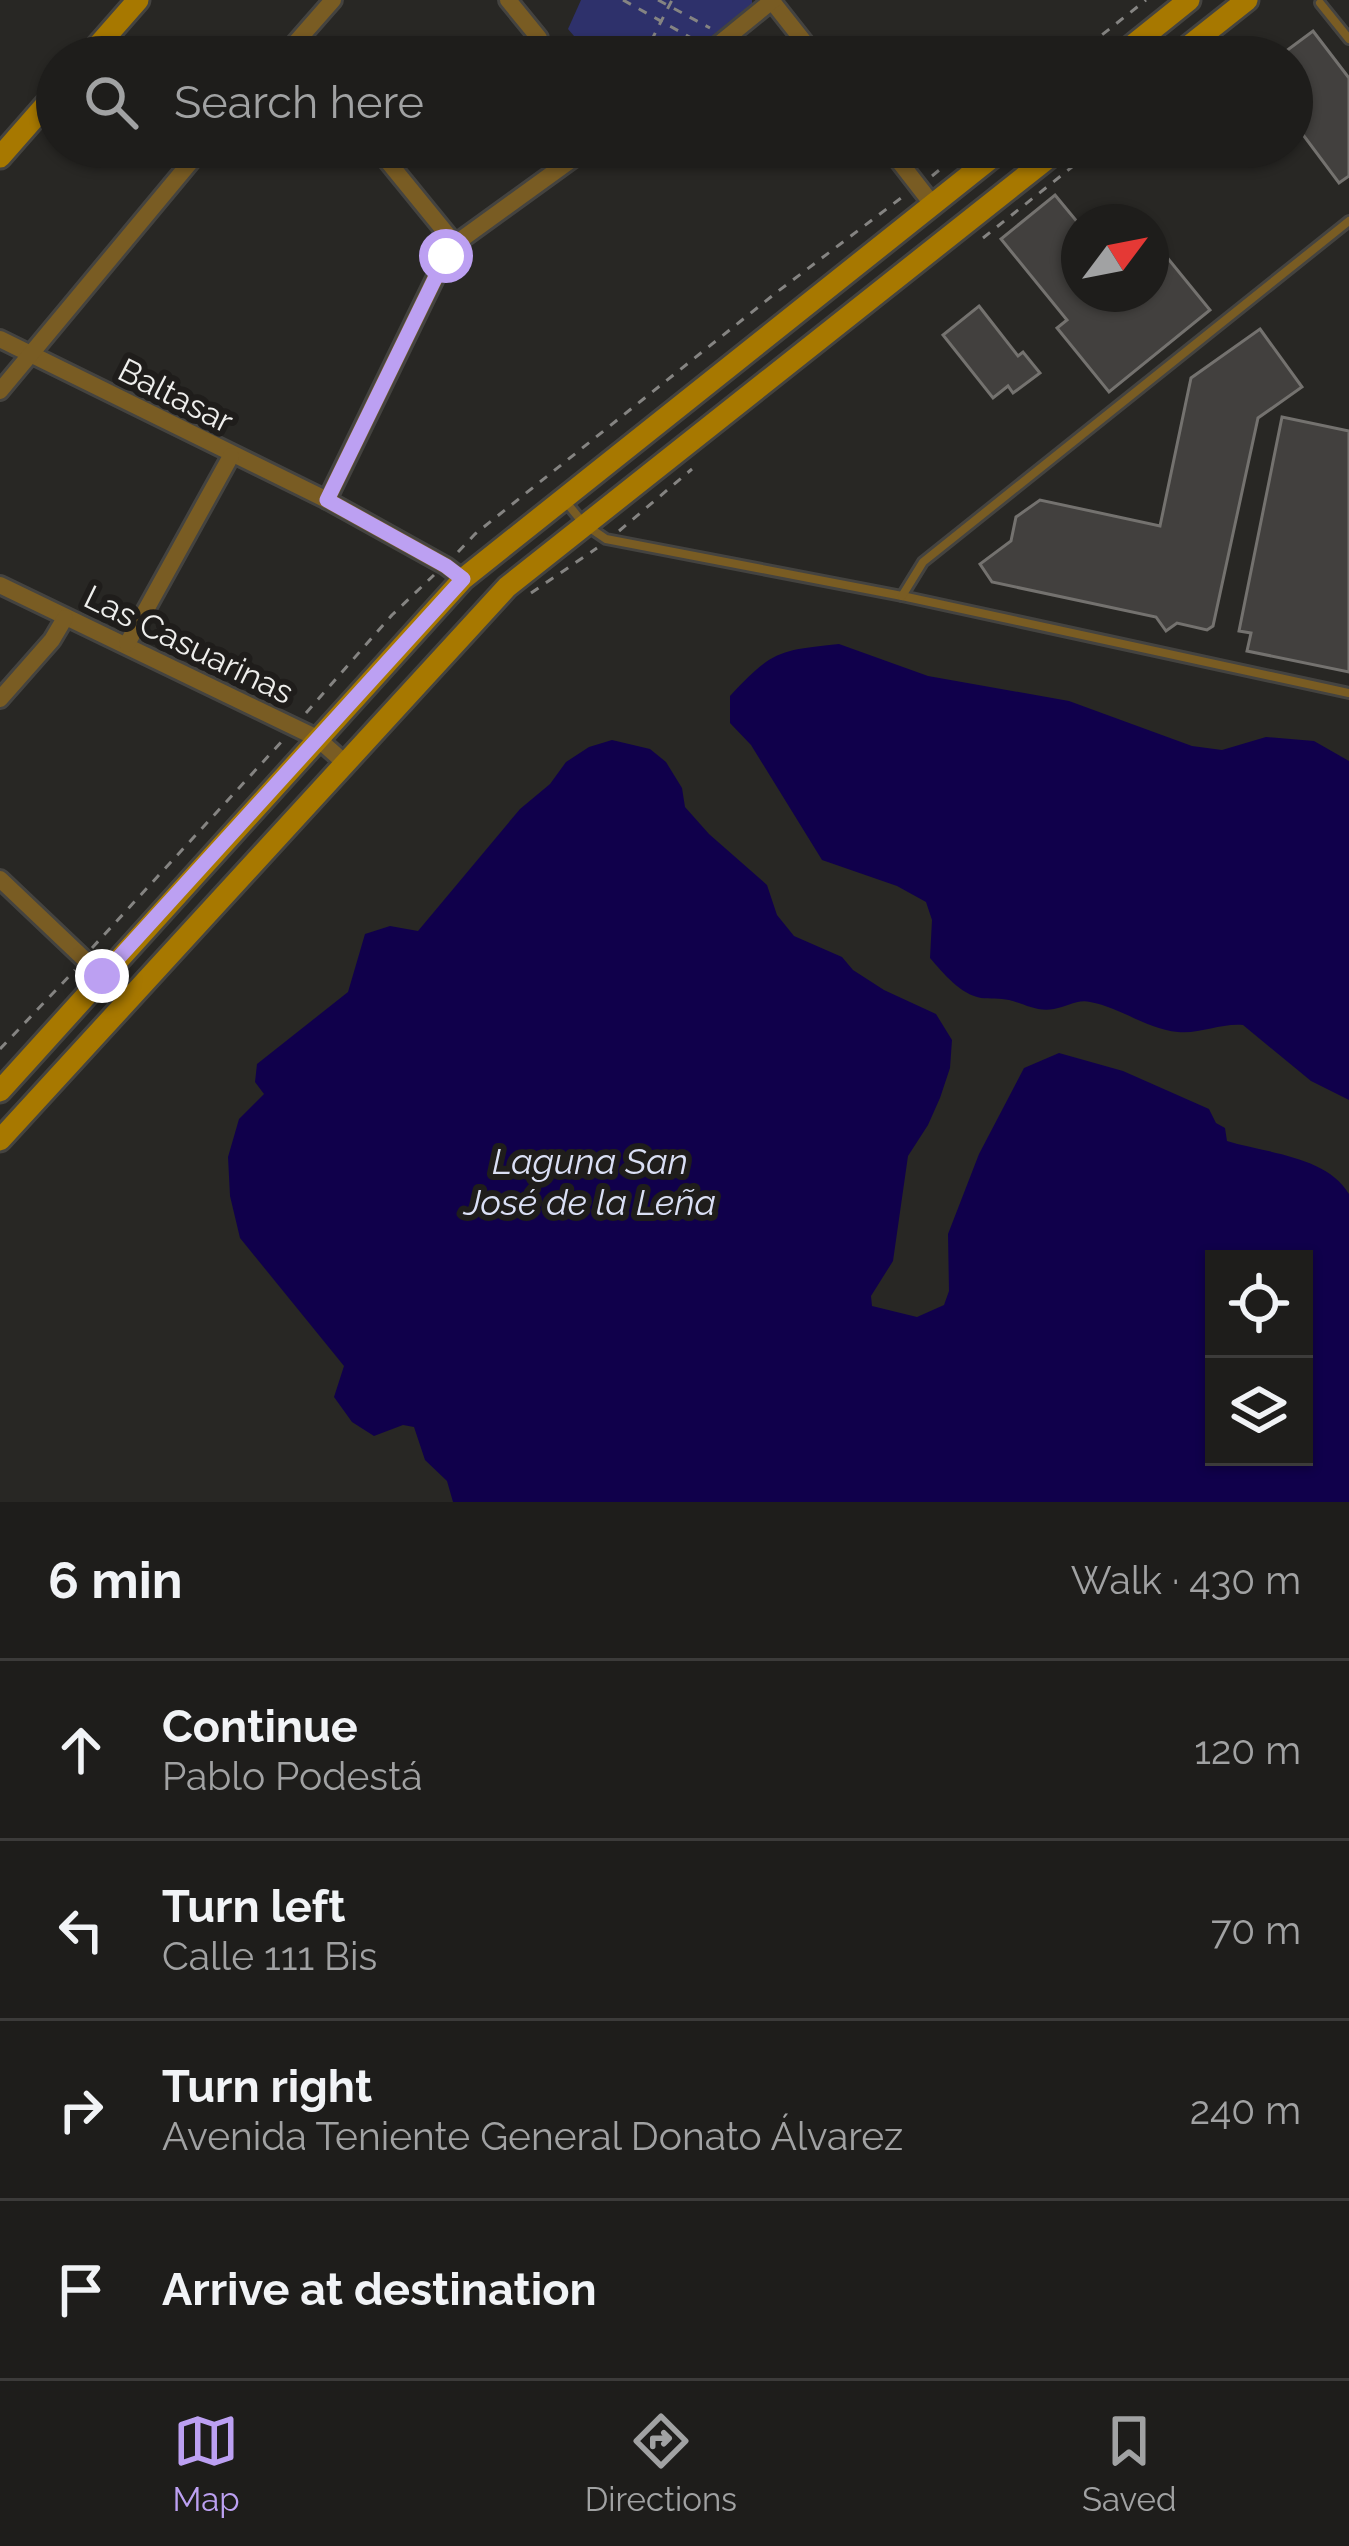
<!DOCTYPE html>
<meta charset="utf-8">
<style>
body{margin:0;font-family:Raleway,sans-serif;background:#262624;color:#f1f3f6}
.controls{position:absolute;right:36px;bottom:36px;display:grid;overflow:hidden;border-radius:0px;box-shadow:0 3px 9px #0004}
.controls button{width:108px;height:108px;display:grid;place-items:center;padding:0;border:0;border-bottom:3px solid #3c3b3a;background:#1e1d1b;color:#f1f3f6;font:60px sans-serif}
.compass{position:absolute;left:1061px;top:204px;width:108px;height:108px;border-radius:50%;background:#1e1d1b;box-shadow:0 3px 9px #0004;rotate:58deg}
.stop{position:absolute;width:36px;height:36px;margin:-27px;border:9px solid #bca0f2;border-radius:50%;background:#fff}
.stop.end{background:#bca0f2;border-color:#fff;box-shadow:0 3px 12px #0008}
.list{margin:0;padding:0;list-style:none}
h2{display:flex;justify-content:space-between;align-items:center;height:156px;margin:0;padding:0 48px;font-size:51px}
h2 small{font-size:39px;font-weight:400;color:#a1a2a3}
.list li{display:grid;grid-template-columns:78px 1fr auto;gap:36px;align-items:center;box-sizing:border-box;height:180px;padding:0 48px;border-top:3px solid #3c3b3a}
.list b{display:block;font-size:45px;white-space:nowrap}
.list p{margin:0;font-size:39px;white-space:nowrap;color:#a1a2a3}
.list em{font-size:39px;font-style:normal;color:#a1a2a3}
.icon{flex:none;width:66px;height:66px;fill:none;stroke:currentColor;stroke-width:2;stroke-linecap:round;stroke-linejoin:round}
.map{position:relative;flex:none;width:1349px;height:1502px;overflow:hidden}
.search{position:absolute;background:#1e1d1b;box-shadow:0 3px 9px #0004;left:36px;right:36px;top:36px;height:132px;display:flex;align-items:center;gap:30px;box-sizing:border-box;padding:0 42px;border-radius:66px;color:#a1a2a3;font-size:45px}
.sheet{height:876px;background:#1e1d1b}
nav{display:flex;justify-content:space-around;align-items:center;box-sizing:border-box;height:168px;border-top:3px solid #3c3b3a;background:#1e1d1b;font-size:33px;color:#a1a2a3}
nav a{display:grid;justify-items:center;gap:6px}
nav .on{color:#bca0f2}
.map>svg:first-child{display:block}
.green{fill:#2e316b}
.water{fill:#10004b;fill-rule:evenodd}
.building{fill:#42403e;stroke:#74726f;stroke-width:3}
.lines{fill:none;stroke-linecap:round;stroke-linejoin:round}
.service-casing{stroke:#444340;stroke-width:14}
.minor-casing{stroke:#444340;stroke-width:22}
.secondary-casing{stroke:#444340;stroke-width:27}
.path{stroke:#858482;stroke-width:3;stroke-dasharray:9 9;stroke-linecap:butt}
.service{stroke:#795c23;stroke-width:8}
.minor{stroke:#795c23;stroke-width:16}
.secondary{stroke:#a77800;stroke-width:21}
.route{stroke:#bca0f2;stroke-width:15}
.labels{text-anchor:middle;stroke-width:12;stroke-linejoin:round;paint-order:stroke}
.street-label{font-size:33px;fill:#eeeeec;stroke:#1f1d1b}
.water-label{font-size:36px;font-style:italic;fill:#dadff5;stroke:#1f1d1b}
</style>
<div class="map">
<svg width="1349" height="1502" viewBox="0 0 1349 1502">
<rect width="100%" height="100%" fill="#282724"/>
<polygon class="green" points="581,0 752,0 752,6 689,57 592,57 568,29"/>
<g class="water">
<path d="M 839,644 L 928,676 L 1069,701 L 1192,746 L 1222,750 L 1266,737 L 1314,741 L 1349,761 L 1349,1100 L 1311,1081 L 1243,1025 C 1221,1023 1201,1034 1178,1032 C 1146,1029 1122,1008 1090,1002 C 1077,999 1067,1007 1054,1009 C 1036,1012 1025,1004 1009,1000 C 1000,998 990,999 981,998 C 960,994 944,974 930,958 L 932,920 L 926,902 L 897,886 L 822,860 L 751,745 L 730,723 L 730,696 C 771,651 780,650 839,644 Z"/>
<path d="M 612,740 L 650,749 L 666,762 L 682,788 L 685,807 L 709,834 L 767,885 L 777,915 L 794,936 L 842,957 L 853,970 L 884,990 L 936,1014 L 952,1040 L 950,1068 L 940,1098 L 928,1125 L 908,1156 L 893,1261 L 871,1296 L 872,1306 L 917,1317 L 944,1305 L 949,1291 L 948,1234 L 979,1154 L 1024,1068 L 1059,1053 L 1123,1071 L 1209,1109 L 1216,1123 L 1225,1128 L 1227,1141 C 1266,1153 1327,1156 1349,1194 L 1349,1502 L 453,1502 L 447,1481 L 425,1460 L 414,1427 L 403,1425 L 374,1436 L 352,1422 L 334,1397 L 344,1366 L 240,1238 L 230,1196 L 228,1157 L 239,1119 L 264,1094 L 255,1082 L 257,1064 L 348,992 L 365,934 L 390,926 L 418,931 L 520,809 L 550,784 L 566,762 L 589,747 ZM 1214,1259 L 1304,1259 L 1304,1457 L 1214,1457 Z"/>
</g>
<g class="building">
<polygon points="1313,31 1349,78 1349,176 1339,183 1292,120 1292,57 1278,57"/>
<polygon points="1055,195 1079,224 1079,294 1151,294 1151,258 1161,250 1210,310 1109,392 1057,328 1067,320 1001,239"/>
<polygon points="979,306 1018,356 1023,352 1040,373 1013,393 1008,386 993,398 943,335"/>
<polygon points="1260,329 1302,387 1258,418 1213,626 1207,630 1177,623 1166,631 1156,617 992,582 980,564 1011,541 1016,517 1040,500 1160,526 1191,378"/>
<polygon points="1282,417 1349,431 1349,672 1247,651 1251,633 1239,631"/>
</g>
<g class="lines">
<defs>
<g id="service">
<polyline points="1320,3 1349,39"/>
<polyline points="566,502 584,524 606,539 902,596 1349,693"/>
<polyline points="902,596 923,562 1349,221"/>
</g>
<g id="minor">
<polyline points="508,0 539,38"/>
<polyline points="771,0 816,57"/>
<polyline points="283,57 333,0"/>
<polyline points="703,57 773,0"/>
<polyline points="376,147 455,244"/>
<polyline points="888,147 933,205"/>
<polyline points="0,339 327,500 446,566 463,579"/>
<polyline points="0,391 203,147"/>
<polyline points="327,500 446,256 455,244 589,147"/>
<polyline points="0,585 317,738 346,764"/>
<polyline points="127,644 231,456"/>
<polyline points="0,699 52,640 65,618"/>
<polyline points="0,879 102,976"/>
</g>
<g id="secondary">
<polyline points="88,57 138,0"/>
<polyline points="1118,57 1189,0"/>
<polyline points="1175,57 1247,0"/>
<polyline points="0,157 57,92"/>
<polyline points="0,1091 463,579 1005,147"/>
<polyline points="0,1140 507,587 1062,147"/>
</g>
</defs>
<use href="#service" class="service-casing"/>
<use href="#minor" class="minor-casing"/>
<use href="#secondary" class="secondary-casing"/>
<g class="path">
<polyline points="623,0 695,40"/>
<polyline points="658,0 710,28"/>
<polyline points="643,57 672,0"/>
<polyline points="675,57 693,43"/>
<polyline points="1074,57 1146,0"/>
<polyline points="932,176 967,147"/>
<polyline points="983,238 1097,147"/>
<polyline points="619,531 692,469"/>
<polyline points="458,552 475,534 777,292 905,195"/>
<polyline points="531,593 597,548"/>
<polyline points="306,713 392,615 434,575"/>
<polyline points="92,948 284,739"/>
<polyline points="0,1049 75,970"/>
</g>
<use href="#service" class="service"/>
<use href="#minor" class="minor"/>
<use href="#secondary" class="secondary"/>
</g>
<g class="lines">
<polyline class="route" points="102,976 463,579 446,566 327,500 446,256"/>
</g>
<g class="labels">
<g class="street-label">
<text transform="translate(176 395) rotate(27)" y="12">Baltasar</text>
<text transform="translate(189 644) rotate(26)" y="12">Las Casuarinas</text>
</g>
<g class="water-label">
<text x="590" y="1174">Laguna San<tspan x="590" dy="41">José de la Leña</tspan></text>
</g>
</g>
</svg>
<div class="controls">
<button><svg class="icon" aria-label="locate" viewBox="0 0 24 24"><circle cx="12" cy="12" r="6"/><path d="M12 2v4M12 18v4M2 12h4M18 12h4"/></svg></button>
<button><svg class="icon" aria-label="layers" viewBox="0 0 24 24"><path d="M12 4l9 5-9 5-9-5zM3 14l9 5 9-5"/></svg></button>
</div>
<svg class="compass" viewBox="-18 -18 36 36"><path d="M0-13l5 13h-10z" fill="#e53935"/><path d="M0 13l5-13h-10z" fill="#a1a2a3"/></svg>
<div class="stop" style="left:446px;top:256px"></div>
<div class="stop end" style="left:102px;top:976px"></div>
<div class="search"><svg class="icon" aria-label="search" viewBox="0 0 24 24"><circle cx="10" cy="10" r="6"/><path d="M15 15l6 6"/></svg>Search here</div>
</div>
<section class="sheet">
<h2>6 min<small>Walk · 430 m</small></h2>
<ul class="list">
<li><svg class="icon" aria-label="ahead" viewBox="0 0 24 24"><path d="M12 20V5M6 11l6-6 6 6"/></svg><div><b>Continue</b><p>Pablo Podestá</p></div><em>120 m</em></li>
<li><svg class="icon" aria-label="left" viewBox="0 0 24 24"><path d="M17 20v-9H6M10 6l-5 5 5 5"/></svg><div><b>Turn left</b><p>Calle 111 Bis</p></div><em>70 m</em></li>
<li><svg class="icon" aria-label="right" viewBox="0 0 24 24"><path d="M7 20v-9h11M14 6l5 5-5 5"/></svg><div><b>Turn right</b><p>Avenida Teniente General Donato Álvarez</p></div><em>240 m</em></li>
<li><svg class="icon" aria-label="arrive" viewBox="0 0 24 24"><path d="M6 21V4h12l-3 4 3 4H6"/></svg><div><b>Arrive at destination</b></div></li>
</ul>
</section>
<nav>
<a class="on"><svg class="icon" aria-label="map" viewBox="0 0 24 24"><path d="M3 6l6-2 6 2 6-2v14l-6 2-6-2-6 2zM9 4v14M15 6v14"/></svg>Map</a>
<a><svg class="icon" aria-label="directions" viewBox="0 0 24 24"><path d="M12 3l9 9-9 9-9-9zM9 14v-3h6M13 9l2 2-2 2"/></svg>Directions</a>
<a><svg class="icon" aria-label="saved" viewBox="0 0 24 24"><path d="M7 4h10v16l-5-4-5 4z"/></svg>Saved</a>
</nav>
